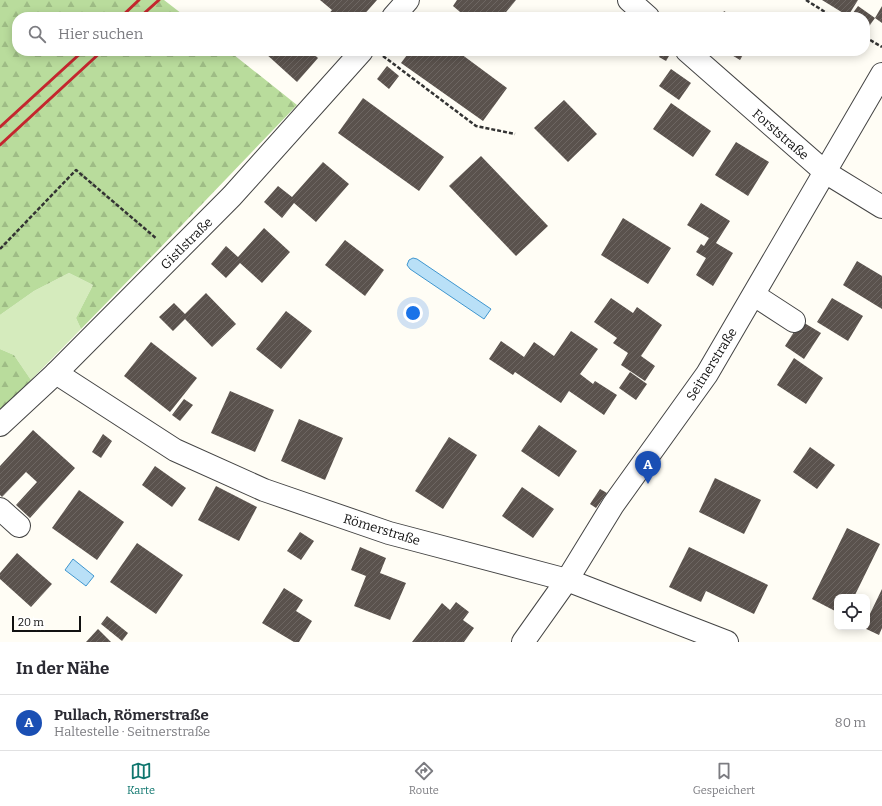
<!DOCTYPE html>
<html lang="de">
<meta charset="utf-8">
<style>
body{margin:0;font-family:Bitter,serif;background:#f2f2f3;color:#2b2b33}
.controls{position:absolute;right:12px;bottom:12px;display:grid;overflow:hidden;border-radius:8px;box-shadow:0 2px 10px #0003}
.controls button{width:36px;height:36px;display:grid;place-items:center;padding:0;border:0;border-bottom:1px solid #e1e1e2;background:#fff;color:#2b2b33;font:20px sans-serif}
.scale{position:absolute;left:12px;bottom:10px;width:69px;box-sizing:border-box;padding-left:4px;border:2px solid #111;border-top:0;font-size:11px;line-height:14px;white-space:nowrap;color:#111;-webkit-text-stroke:3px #fff;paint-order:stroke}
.you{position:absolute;left:413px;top:313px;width:14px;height:14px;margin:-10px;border:3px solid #fff;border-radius:50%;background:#1a73e8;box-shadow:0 0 0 6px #1a73e833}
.badge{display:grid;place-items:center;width:26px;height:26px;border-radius:50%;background:#0f766e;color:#fff;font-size:13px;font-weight:700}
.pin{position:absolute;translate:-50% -33px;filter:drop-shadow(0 1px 2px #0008)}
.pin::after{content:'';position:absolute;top:21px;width:14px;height:12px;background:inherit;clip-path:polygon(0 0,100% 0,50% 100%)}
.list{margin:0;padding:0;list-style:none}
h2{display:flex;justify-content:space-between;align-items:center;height:52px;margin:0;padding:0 16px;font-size:17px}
h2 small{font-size:13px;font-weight:400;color:#7c7c81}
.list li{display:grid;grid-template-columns:26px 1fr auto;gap:12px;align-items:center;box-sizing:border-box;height:56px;padding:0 16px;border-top:1px solid #e1e1e2}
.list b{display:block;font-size:15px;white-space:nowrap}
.list p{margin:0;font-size:13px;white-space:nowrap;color:#7c7c81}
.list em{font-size:13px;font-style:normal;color:#7c7c81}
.icon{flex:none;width:22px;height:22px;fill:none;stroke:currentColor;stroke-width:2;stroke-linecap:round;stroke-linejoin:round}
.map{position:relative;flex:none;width:882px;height:642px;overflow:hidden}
.search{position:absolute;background:#fff;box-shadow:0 2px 10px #0003;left:12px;right:12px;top:12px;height:44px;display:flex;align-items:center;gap:10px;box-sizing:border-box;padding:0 14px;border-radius:16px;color:#7c7c81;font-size:15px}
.sheet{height:108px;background:#fff}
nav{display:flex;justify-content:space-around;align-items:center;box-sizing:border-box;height:56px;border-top:1px solid #e1e1e2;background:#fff;font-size:11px;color:#7c7c81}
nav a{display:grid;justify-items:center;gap:2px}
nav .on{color:#0f766e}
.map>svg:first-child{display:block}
.grass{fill:#d5ebbd}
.forest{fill:url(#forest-firs)}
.water{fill:#b9e0f7;stroke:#3f96cf}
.building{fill:url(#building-hatch)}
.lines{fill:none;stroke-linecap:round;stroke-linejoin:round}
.minor-casing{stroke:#444;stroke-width:24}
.path{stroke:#333;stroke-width:2.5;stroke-dasharray:4 2;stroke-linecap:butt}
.minor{stroke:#fff;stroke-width:22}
.rail{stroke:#c4262e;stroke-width:3}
.labels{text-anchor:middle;stroke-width:4;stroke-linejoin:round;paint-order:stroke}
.street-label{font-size:13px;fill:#111;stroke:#fff}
</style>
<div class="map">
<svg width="882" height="642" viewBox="0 0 882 642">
<defs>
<pattern id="forest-firs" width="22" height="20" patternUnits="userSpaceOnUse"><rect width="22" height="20" fill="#b9dc9c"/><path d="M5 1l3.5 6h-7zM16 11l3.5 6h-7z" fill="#9ebc85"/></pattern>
<pattern id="building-hatch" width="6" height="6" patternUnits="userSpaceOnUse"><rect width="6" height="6" fill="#5a524d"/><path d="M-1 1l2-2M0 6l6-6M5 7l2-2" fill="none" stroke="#6d6662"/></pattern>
</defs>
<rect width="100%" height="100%" fill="#fffdf5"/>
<polygon class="grass" points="69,273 93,285 76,318 81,329 31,380 14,355 0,349 0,315 34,291"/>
<g class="forest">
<polygon points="0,0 164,0 186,17 17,17 17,51 229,51 297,105 158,250 81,329 76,318 93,285 69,273 34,291 0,315"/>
<polygon points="0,349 14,355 31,380 0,410"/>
</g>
<g class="water">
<polygon points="413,258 417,259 491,309 484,319 410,269 407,265 409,260"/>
<polygon points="73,559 94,576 86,586 65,570"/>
</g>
<g class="building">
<polygon points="320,0 377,0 362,17 326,17 332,10"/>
<polygon points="457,0 516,0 502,17 466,17 453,6"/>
<polygon points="822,0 858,0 848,16"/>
<polygon points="858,6 875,18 865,32 865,17 850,17"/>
<polygon points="882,6 882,23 875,18"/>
<polygon points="724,11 734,17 721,17"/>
<polygon points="267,51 310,51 318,58 297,82 265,53"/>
<polygon points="410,51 457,51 507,88 483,121 401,63"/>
<polygon points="663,51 669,56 666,61 659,57"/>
<polygon points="725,51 745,51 740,60"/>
<polygon points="387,66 399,76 389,89 377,79"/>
<polygon points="671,69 691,83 679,100 659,86"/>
<polygon points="363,98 444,157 419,191 338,133"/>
<polygon points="564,100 597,134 568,162 534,128"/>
<polygon points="671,103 711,131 693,157 653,129"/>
<polygon points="736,142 769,162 748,196 715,175"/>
<polygon points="481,156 548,226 516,256 449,186"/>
<polygon points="323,162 349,184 316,222 294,203 282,218 264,202 278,186 292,197"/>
<polygon points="701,203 730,221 716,243 733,253 713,286 696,275 706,258 696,252 701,244 704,246 709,238 687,225"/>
<polygon points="623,218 671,248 648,284 601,255"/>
<polygon points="264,228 290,252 262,283 240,263 226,278 211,264 226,246 238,257"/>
<polygon points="345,240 384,270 365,296 325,265"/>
<polygon points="857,261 882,276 882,309 843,285"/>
<polygon points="206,293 236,324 212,347 185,319 173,331 159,317 174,303 185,314"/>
<polygon points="611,298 633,313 637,307 662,325 641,356 655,366 645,381 621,365 628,353 613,343 617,338 594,322"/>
<polygon points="832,298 863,316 848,341 817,322"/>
<polygon points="286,311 312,331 281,369 256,349"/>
<polygon points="801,321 821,333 804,359 785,346"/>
<polygon points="571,331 598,349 580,374 593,384 595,381 617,395 604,415 569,391 561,403 515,372 513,375 489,359 501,341 524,357 534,342 554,356"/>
<polygon points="151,342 197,378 170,412 124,376"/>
<polygon points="794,358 823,378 806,404 777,385"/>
<polygon points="630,372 647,384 636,400 619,388"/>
<polygon points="230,391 274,410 255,452 211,433"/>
<polygon points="184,399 193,405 180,421 172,415"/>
<polygon points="299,419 343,438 325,480 281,461"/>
<polygon points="539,425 577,451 559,477 521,451"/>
<polygon points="33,430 75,468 30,518 16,505 37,482 26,472 2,497 0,495 0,466"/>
<polygon points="103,434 112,441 101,458 92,452"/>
<polygon points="449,437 477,455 443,509 415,491"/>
<polygon points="810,447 835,465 817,489 793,472"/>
<polygon points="155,466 186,488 172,507 142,485"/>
<polygon points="715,478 761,500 744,534 699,512"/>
<polygon points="216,486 257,507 239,541 198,520"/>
<polygon points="522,487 554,509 533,538 502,516"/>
<polygon points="600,489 607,493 596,508 590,504"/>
<polygon points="79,490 124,522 97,560 52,528"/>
<polygon points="847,528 880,544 854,597 837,597 837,612 812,599"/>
<polygon points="300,532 314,541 301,560 287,551"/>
<polygon points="137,543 183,575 156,614 110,582"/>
<polygon points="360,547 386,558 380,573 406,583 390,620 354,606 366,576 351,570"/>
<polygon points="689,547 768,585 754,614 706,591 701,602 669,587"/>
<polygon points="17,553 52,584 31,607 0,579 0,573"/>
<polygon points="284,588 303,600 296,611 312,621 299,642 294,642 262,623"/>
<polygon points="882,589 882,628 879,635 862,627 867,627 867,620"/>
<polygon points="456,602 469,612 463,620 474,628 464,642 412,642 442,603 450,610"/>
<polygon points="107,616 128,633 122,641 101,624"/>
<polygon points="98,629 111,642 86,642"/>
</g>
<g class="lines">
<defs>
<g id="minor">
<polyline points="629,0 648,17"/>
<polyline points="393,17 408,0"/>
<polyline points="687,51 825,172 882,207"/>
<polyline points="754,295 794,321"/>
<polyline points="56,373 175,450 264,490 389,533 567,580 727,642"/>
<polyline points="0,425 56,373 232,196 362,51"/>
<polyline points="0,509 19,526"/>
<polyline points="523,642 567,580 613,505 707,374 882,74"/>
</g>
</defs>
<use href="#minor" class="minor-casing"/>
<g class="path">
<polyline points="806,0 833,17"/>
<polyline points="865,37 882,47"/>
<polyline points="383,56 476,126 515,134"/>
<polyline points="0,249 76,170 157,239"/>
</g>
<use href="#minor" class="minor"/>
<g class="rail">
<polyline points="121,17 139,0"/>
<polyline points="140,17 159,0"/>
<polyline points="0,127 83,51"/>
<polyline points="0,145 102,51"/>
</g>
</g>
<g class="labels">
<g class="street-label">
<text transform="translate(781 134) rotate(41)" y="5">Forststraße</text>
<text transform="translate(186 243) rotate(-45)" y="5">Gistlstraße</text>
<text transform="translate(711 364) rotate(-58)" y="5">Seitnerstraße</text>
<text transform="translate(382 529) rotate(17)" y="5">Römerstraße</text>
</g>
</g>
</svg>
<div class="controls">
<button><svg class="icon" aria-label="locate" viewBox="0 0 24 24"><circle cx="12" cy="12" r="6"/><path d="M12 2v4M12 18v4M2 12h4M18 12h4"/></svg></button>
</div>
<div class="scale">20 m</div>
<div class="you"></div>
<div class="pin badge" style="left:648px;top:484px;background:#1a4fb4">A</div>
<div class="search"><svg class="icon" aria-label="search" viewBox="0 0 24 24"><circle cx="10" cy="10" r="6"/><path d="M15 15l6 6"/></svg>Hier suchen</div>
</div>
<section class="sheet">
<h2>In der Nähe<small></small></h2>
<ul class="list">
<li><span class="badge" style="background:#1a4fb4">A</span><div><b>Pullach, Römerstraße</b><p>Haltestelle · Seitnerstraße</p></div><em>80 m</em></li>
</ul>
</section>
<nav>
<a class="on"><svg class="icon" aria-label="map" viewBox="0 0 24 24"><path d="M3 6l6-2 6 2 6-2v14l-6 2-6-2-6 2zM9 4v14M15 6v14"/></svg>Karte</a>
<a><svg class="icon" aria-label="directions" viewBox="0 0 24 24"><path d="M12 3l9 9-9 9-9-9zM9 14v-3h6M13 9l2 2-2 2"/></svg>Route</a>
<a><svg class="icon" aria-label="saved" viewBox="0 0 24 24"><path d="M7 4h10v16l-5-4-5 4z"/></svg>Gespeichert</a>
</nav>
